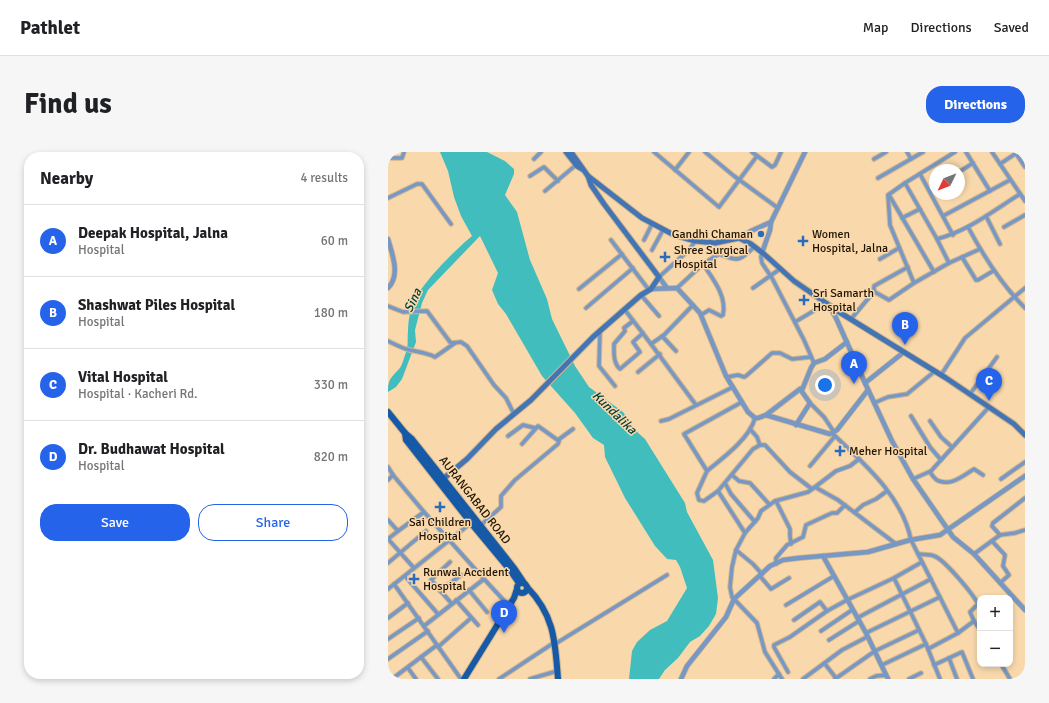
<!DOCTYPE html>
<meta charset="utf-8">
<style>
body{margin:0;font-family:Signika,sans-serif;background:#f6f6f6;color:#202124}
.controls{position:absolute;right:12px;bottom:12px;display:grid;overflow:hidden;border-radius:8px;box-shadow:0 2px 6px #0003}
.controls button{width:36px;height:36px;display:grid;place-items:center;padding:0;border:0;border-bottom:1px solid #e0e0e0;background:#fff;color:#202124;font:20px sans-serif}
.compass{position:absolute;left:541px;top:12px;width:36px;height:36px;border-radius:50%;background:#fff;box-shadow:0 2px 6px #0003;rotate:227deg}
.you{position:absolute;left:437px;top:233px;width:14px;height:14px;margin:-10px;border:3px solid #fff;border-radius:50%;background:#1a73e8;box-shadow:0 0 0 6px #1a73e833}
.badge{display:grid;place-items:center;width:26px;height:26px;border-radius:50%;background:#2563eb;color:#fff;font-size:13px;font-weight:700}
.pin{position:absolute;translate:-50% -33px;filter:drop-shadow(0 1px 2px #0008)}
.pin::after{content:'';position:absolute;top:21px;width:14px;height:12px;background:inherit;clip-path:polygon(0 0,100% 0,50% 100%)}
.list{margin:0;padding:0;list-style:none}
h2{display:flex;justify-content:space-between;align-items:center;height:52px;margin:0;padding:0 16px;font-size:17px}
h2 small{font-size:13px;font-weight:400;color:#757577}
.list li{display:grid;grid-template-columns:26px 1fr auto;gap:12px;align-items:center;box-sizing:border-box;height:72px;padding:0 16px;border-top:1px solid #e0e0e0}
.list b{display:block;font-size:15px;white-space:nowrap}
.list p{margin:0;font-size:13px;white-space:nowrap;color:#757577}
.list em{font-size:13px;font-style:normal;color:#757577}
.actions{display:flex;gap:8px;padding:12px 16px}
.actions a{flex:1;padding:9px 0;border:1px solid #2563eb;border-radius:16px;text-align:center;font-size:14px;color:#2563eb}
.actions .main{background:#2563eb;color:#fff}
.map{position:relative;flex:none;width:637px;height:527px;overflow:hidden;border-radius:16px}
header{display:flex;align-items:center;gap:24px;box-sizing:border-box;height:56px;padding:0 20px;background:#fff;border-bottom:1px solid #e0e0e0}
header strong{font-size:19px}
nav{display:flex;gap:22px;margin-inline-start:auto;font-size:14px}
.intro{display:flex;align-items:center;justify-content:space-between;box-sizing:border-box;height:96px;padding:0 24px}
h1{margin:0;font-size:28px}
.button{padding:10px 18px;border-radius:16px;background:#2563eb;color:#fff;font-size:14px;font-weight:700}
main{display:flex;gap:24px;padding:0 24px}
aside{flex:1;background:#fff;border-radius:16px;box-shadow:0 2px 6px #0003}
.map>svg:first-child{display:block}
.water{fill:#42bdbd}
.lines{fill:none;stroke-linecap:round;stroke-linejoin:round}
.minor-casing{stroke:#d2b58d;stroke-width:5.5}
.tertiary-casing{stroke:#d2b58d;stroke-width:6}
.secondary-casing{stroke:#d2b58d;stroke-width:7}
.primary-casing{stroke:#d2b58d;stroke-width:8}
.minor{stroke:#7798c4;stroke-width:3.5}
.tertiary{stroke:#7798c4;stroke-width:4.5}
.secondary{stroke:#4375b4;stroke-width:5}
.primary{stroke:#1559a7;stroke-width:6}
.poi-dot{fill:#296cbd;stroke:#f9d9ac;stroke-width:1.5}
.labels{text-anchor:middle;stroke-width:3;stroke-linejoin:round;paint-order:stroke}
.poi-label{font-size:12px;fill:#211300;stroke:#f9d9ac;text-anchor:start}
.street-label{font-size:12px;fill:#211300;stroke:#f9d9ac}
.water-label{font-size:13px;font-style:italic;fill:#013c3c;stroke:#f9d9ac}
</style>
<header>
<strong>Pathlet</strong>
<nav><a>Map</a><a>Directions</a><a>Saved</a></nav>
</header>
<div class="intro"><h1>Find us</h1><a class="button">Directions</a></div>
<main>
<aside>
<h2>Nearby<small>4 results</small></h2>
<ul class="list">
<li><span class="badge">A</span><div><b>Deepak Hospital, Jalna</b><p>Hospital</p></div><em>60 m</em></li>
<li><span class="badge">B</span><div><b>Shashwat Piles Hospital</b><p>Hospital</p></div><em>180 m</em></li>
<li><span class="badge">C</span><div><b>Vital Hospital</b><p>Hospital · Kacheri Rd.</p></div><em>330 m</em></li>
<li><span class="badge">D</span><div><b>Dr. Budhawat Hospital</b><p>Hospital</p></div><em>820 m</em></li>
</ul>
<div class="actions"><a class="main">Save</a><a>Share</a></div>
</aside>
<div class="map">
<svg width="637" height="527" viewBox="0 0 637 527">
<rect width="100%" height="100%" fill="#f9d9ac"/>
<path class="water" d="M 52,0 L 99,0 L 117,9 L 126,17 L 126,22 L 117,43 L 129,60 L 142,108 L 159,147 L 164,167 L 187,214 L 201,235 L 235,260 L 247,278 L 257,287 L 297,351 L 299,360 L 325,408 L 330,446 L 328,462 L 321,474 L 312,484 L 302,490 L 290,506 L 277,518 L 271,527 L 241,527 L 244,499 L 249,490 L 262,478 L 279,469 L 299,436 L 292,415 L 288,408 L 279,407 L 267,394 L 237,346 L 217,305 L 216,293 L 205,286 L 187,261 L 154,224 L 118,162 L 110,152 L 104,138 L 110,121 L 92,84 L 40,138 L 34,151 L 27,178 L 28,190 L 14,227 L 8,235 L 0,240 C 0,227 3,226 11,217 C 14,214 16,206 17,203 C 21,195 19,187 20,179 C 20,172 21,164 23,157 C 29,135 66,99 84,84 L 73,64 L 66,45 L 60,19 Z"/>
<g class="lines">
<defs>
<g id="minor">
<polyline points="266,0 331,55 369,4"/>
<polyline points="317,0 346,24 390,56"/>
<polyline points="364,0 384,15 387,13 393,0"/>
<polyline points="519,0 523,7"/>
<path d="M 567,0 L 517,31 L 549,87 C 580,79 605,59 632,42"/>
<polyline points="578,0 602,39"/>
<polyline points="604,0 637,49"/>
<polyline points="627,0 637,15"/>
<polyline points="0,6 14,6 16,0"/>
<polyline points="146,7 153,0"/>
<polyline points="486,7 498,0"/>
<polyline points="612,12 630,0"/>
<polyline points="287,18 301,0"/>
<polyline points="571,20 585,11"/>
<polyline points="532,22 565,83"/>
<polyline points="142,24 156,15 170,29"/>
<polyline points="490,26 535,0"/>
<polyline points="517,31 500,43 502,73 526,131 561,111 549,87"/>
<polyline points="157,39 188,13"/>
<polyline points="542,40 547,36"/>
<polyline points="501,43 546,120"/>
<polyline points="0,46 29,32 34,32 63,72"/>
<polyline points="555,64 622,28"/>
<polyline points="598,64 612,92"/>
<polyline points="514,66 532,57"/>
<path d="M 580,75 C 596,105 613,132 637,156"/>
<polyline points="616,75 637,63"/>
<polyline points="223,88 261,138"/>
<polyline points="256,88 264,72"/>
<polyline points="264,98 275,78"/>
<polyline points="374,101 373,105 374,111 384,126 416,188 426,211"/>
<polyline points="574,105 588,128 590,128 605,119"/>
<polyline points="492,107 511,96"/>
<polyline points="561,111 592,97"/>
<polyline points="271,125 302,97 307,89"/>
<path d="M 289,136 L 315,112 L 331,102 C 350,109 351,110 366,95"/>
<polyline points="365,136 392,117"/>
<polyline points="191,137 234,102"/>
<polyline points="485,139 501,148 526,131"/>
<polyline points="253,143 271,164"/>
<polyline points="0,154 15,160 39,159 62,190 64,191 73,190 79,194 106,233 118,246 126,262"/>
<polyline points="198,156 245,116"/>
<polyline points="237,158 263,192 276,183 305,153"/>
<path d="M 313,163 L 321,158 L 333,164 L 335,163 C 339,144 325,127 315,112"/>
<polyline points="463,167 484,142 486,139 486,134 520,115"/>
<path d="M 245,169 L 236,176 L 237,179 L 226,192 C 226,200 225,211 232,217 L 252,200 L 245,190 L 255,181"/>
<polyline points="407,170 439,151"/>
<polyline points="212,178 211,214 227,234"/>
<polyline points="274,184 288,199"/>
<path d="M 0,189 C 6,192 12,195 18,197 C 28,200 38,200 47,205 L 67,191"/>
<polyline points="263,192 308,253"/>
<polyline points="250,220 272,202"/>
<polyline points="553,223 577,186 637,136"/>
<polyline points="339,225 350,223 356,225 358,224 384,201 392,201 404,207 423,205"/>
<polyline points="582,242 609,205"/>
<path d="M 354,250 L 296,282 L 319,319 C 335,306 362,286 367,266"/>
<polyline points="422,251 436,265 446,280"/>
<polyline points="486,251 500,245 519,242 547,219"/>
<polyline points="523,264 542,295 553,308"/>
<polyline points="273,269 281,267 345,235"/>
<polyline points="542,269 553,285 564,295"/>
<polyline points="362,277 369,285 372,293"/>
<path d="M 444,281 C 475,311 514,343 523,388 L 570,481 L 586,469 L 592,478"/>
<polyline points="120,284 135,273 147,276"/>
<polyline points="170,288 185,277"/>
<polyline points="471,307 462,314 448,319 427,335 450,348 508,392"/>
<polyline points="422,314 447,284"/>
<polyline points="0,315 5,323 36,360 96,427 36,474"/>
<polyline points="319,319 309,341 311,348 316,349 330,339 365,297 372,293 377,293 402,320 424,337"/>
<path d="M 542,320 C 544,323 547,328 551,329 C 564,334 576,323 586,317 L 595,323"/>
<polyline points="344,323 351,329 362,331 381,352"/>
<polyline points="525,327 543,319 601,255"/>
<polyline points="613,327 637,310"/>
<polyline points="0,328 5,323"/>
<polyline points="337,331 343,342 367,370"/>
<polyline points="330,339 357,381"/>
<polyline points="388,349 402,377 402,384 403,392"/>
<polyline points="467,360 475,353 488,347 499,339"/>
<polyline points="0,368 10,379 0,387 26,416"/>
<polyline points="92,374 113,355 113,344 127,328 170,292 171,289 150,274 134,292"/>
<polyline points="10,379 36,360"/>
<polyline points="612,383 627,381 637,378"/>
<polyline points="604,389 617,403 615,414 621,423 612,431"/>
<polyline points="348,398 365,412 374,422"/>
<path d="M 530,402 C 535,403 542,402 546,404 C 556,407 585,442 590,452 L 582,460 L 586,469"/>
<polyline points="586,402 612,383 604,374 605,371 637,346"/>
<polyline points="62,410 43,428 64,452"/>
<polyline points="0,411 38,379"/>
<polyline points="388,412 388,406 399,393 415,385 418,373 444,361 449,361 457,353"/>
<polyline points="17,424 50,462"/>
<polyline points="372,424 383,437 401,426"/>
<polyline points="506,426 538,492 552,527"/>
<polyline points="96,427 121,454"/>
<polyline points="6,432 73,527"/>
<polyline points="0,437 83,371"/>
<polyline points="81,438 99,460"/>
<polyline points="52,439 73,423"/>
<polyline points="68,448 90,473"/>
<polyline points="398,453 446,424"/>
<polyline points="0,466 20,451"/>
<polyline points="469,466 543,427"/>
<polyline points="406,468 432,450 439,459"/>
<polyline points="433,479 464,458"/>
<polyline points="478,481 552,445"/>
<polyline points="0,487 31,466"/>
<polyline points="441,488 471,469"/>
<polyline points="167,492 279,423"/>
<polyline points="50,495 83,466"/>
<polyline points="540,497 570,481"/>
<polyline points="33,505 50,527"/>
<polyline points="561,506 569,527"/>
<polyline points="0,507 40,479"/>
<polyline points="437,512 448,526"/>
<polyline points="613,512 622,527"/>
<polyline points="494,513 538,492"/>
<polyline points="546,513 574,500 585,527"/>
<polyline points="20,516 28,527"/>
<polyline points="400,520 386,495 386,493 402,485 439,459 459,448 506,426 534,410"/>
<polyline points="4,527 49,493"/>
<polyline points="111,527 167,490"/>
<polyline points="142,527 169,519"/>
<polyline points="386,527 391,522"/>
<polyline points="394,527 377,500 369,471 344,445 342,435 344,415 348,398 357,381 370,366 373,359 387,349 420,340 427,335"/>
<polyline points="415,527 454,498 479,485"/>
<polyline points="447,527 487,499 531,478"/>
<polyline points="482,527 488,524 498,523"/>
<polyline points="521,527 533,521"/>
</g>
<g id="tertiary">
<polyline points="351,86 363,79 383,70"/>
<path d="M 0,87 C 4,102 13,123 0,136"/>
<polyline points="374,101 382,78 383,70 417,0"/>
<polyline points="271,125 279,136"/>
<polyline points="263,137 289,136 312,161 338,224 360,260 367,266 370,266 378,263 442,282 449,278 480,238"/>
<polyline points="441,153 448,166 477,231 504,289 525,327 565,385 586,402 637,458"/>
<polyline points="477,231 516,200"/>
<polyline points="414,238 423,216 426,211 437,207 459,190"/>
<polyline points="378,263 412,237 422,251 408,273"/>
<polyline points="435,404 478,481 500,527"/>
<polyline points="293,527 299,514 338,465 346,447 382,414 395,408 411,406 480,400 522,388 552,383 637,324"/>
</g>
<g id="secondary">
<polyline points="178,0 189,14 194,17"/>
<polyline points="183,0 200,24 254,66 286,83 307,89 327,91 351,86 363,92 376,102 406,129 451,160 558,226 626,272 637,283"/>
<polyline points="55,327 79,307 108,277 143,248 205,185 253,143 263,137 271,125 216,52 203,33 200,24"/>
</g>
<g id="primary">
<polyline points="0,260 17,281 24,287 126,416 136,431"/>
<polyline points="17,281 18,288 83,371 122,418 131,431"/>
<circle cx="134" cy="436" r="5"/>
<path d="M 139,435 C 167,464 167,490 170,527"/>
<polyline points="76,527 126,446 129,437"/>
</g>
</defs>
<use href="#minor" class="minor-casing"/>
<use href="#tertiary" class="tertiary-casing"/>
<use href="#secondary" class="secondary-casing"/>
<use href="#primary" class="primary-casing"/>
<use href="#minor" class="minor"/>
<use href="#tertiary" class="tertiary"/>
<use href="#secondary" class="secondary"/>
<use href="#primary" class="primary"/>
</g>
<g class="poi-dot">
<circle cx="373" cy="82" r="4"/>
<path d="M413 83h4v4h4v4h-4v4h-4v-4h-4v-4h4z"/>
<path d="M275 99h4v4h4v4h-4v4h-4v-4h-4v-4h4z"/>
<path d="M414 142h4v4h4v4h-4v4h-4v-4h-4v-4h4z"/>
<path d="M450 293h4v4h4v4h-4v4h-4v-4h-4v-4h4z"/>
<path d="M50 349h4v4h4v4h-4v4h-4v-4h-4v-4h4z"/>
<path d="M24 421h4v4h4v4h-4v4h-4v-4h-4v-4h4z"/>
</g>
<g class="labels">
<g class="poi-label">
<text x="365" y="86" text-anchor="end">Gandhi Chaman</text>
<text x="424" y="86">Women<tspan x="424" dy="14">Hospital, Jalna</tspan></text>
<text x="286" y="102">Shree Surgical<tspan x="286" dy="14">Hospital</tspan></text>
<text x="425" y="145">Sri Samarth<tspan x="425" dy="14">Hospital</tspan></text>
<text x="461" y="303">Meher Hospital</text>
<text x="52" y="374" text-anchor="middle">Sai Children<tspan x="52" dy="14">Hospital</tspan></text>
<text x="35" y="424">Runwal Accident<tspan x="35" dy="14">Hospital</tspan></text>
</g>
<g class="street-label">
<text transform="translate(87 348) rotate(52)" y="4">AURANGABAD ROAD</text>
</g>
<g class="water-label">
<text transform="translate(24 148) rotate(-65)" y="5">Sina</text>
<text transform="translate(227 260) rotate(44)" y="5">Kundalika</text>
</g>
</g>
</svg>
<div class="controls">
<button>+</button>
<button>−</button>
</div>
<svg class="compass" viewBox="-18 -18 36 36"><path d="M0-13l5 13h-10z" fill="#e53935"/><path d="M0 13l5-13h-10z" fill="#757577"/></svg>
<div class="you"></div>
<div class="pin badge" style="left:466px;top:232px">A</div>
<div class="pin badge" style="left:517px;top:193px">B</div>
<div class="pin badge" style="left:601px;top:249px">C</div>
<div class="pin badge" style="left:116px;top:481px">D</div>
</div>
</main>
